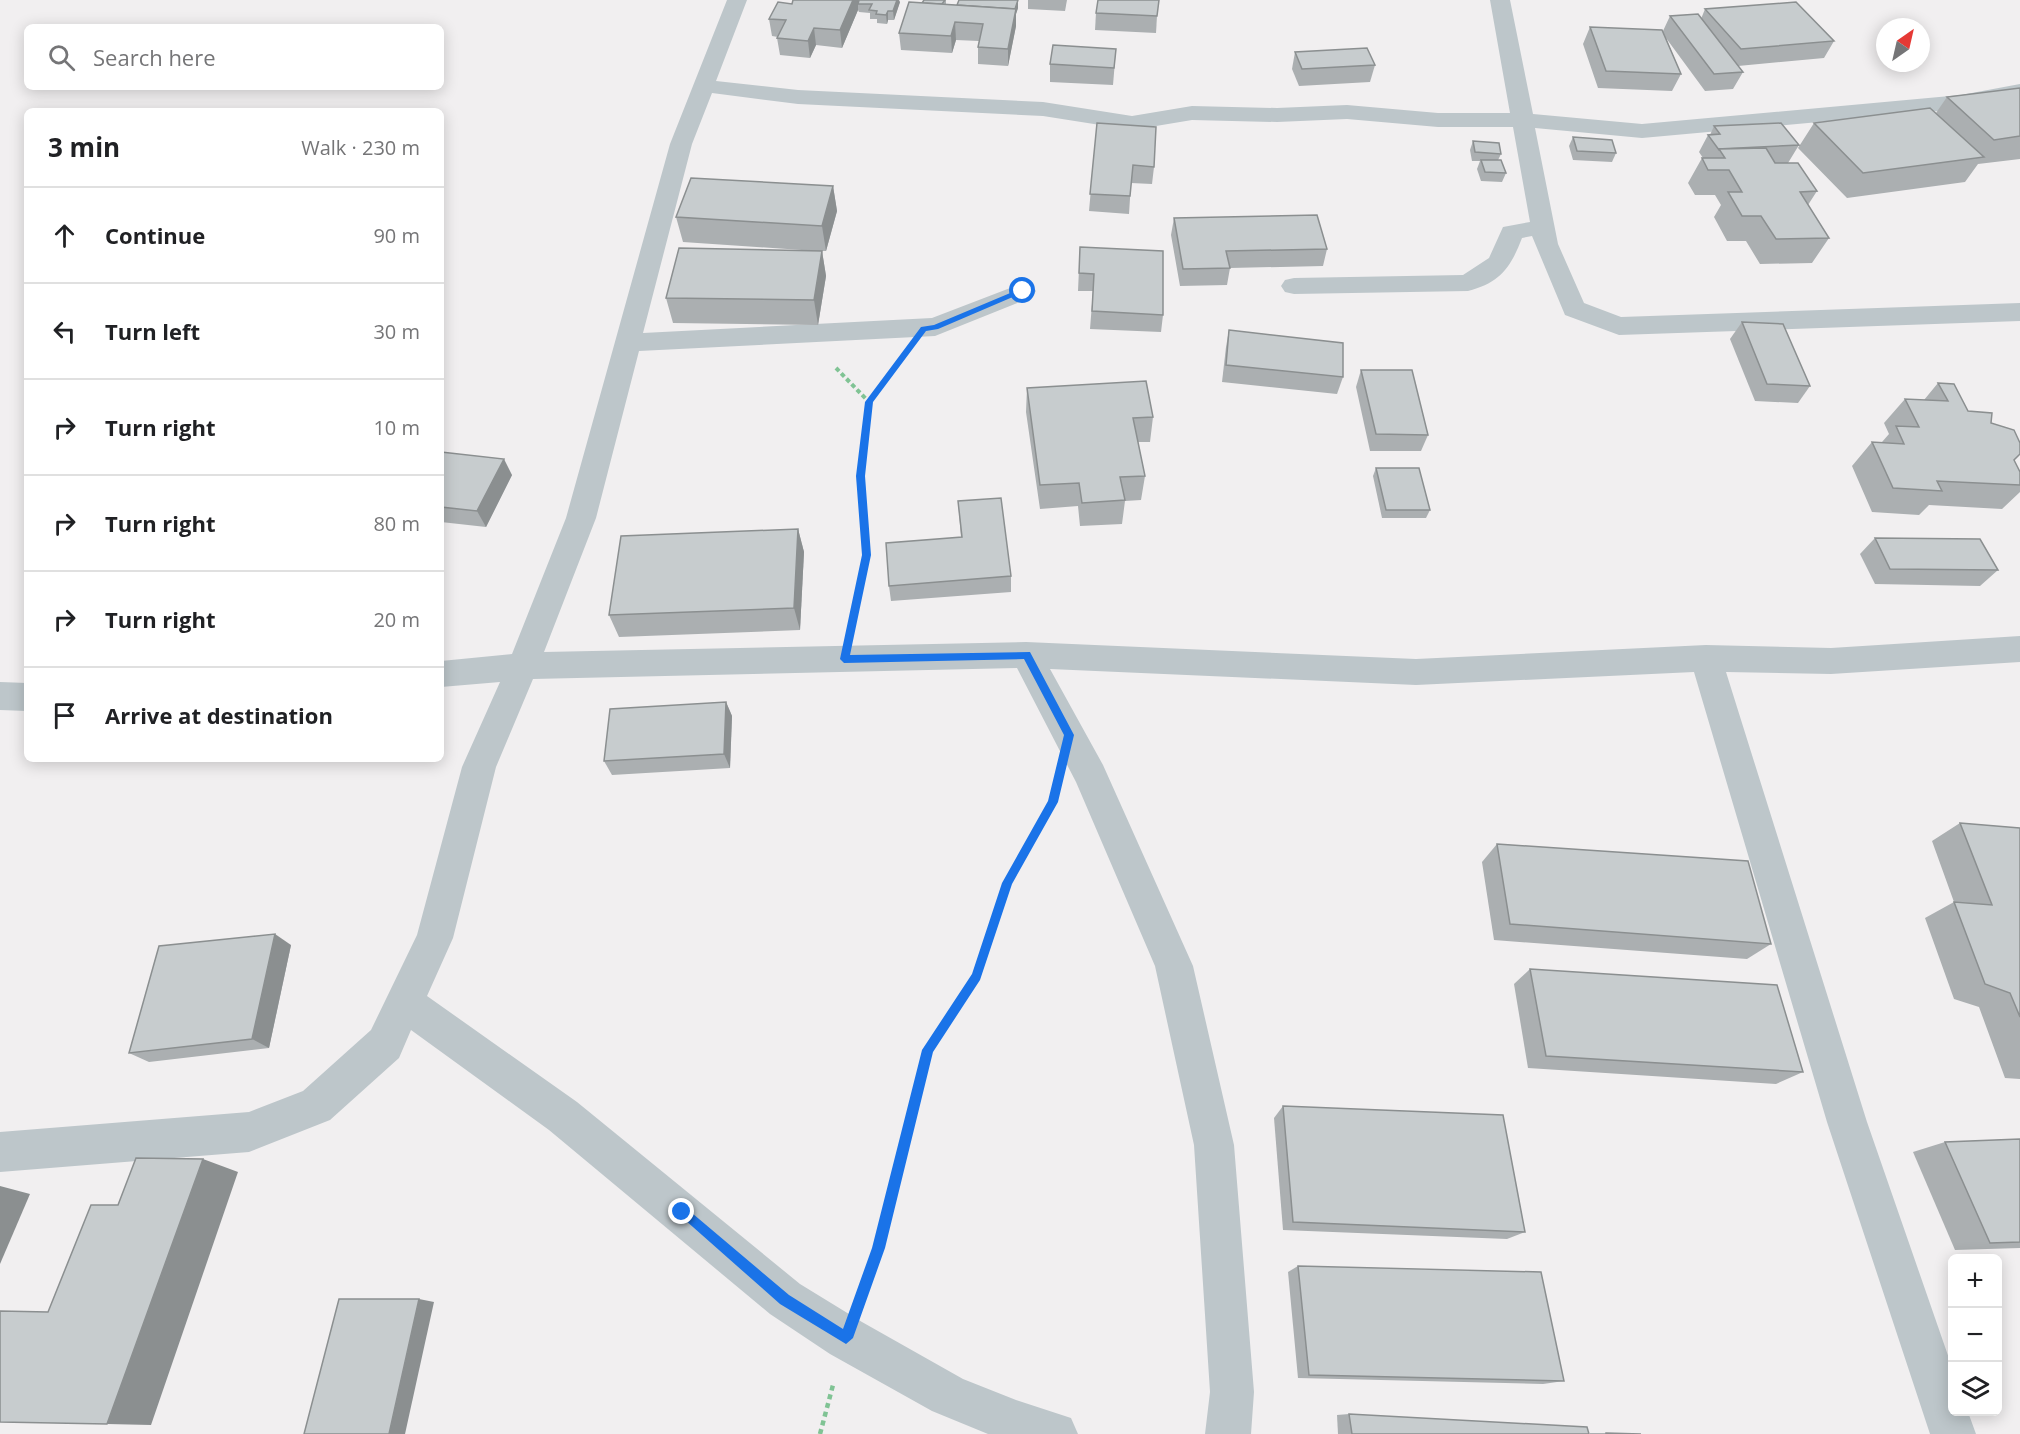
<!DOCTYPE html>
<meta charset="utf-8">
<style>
body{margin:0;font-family:"Open Sans",sans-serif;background:#f6f6f6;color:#202124}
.controls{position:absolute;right:18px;bottom:18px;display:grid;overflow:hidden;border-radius:9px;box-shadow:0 3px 15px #0003}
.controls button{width:54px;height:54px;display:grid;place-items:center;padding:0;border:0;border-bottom:2px solid #e0e0e0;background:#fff;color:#202124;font:30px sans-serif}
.compass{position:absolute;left:1876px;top:18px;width:54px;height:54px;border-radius:50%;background:#fff;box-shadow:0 3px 15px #0003;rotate:34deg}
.stop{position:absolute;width:18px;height:18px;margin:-14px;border:4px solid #1a73e8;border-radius:50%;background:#fff}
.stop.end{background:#1a73e8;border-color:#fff;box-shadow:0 2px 6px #0008}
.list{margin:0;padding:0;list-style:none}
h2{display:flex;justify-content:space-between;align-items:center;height:78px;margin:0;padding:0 24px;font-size:26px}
h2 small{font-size:20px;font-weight:400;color:#757577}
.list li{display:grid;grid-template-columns:39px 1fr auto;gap:18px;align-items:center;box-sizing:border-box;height:96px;padding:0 24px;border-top:2px solid #e0e0e0}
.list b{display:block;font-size:22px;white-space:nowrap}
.list em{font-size:20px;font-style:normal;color:#757577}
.icon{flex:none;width:33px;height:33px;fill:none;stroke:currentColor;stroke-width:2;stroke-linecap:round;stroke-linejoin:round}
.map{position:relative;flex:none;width:2020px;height:1434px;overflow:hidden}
.search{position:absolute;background:#fff;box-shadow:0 3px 15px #0003;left:24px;top:24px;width:420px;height:66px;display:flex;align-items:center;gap:15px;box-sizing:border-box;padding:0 21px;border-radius:9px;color:#757577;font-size:22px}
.panel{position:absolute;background:#fff;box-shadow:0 3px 15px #0003;left:24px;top:108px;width:420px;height:654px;border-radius:9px}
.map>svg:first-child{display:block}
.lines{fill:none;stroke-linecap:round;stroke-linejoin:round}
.path-far1{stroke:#80c394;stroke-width:4;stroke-dasharray:4.5 3;stroke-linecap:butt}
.path{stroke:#80c394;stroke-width:4.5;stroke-dasharray:5 4;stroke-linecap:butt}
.minor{fill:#bdc6ca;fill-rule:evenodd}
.wall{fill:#abafb1}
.shaded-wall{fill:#8b8f90}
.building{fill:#c7ccce;stroke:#8b8f90;stroke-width:1.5}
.route{fill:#1a73e8}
</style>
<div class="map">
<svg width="2020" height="1434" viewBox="0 0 2020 1434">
<rect width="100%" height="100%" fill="#f1eff0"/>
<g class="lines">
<g class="path-far1">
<polyline points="836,368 869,402"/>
<polyline points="853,620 866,555 861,476 869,402 898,363"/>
<polyline points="1040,823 1054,797"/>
</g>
<g class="path">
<polyline points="863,1292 878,1248 927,1050 977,976 1008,883 1041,822"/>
<polyline points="820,1434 833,1385"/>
</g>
<g class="minor">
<path d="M 727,0 L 747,0 L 716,81 L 798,90 L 1043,102 L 1132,116 L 1192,106 L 1277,108 L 1347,105 L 1438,113 L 1510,113 L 1490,0 L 1510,0 L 1533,114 L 1642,124 L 1961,95 L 2020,84 L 2020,98 L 1961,109 L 1642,138 L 1535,128 L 1558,244 L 1584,303 L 1621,317 L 2020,303 L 2020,321 L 1619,335 L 1565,315 L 1532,236 L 1522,238 C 1511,267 1500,283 1468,291 L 1294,294 L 1285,292 L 1281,286 L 1285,280 L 1294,278 L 1463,275 L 1489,258 L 1503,227 L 1530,222 L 1513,127 L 1438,127 L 1347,119 L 1277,122 L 1192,120 L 1132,130 L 1043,116 L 798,104 L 712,93 L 692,144 L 643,333 L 932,318 L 1023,283 L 1032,285 L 1036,291 L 1032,297 L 935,336 L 639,351 L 596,518 L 544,652 L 1026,642 L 1416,659 L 1706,645 L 1831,648 L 2020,636 L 2020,662 L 1831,674 L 1726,672 L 1867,1122 L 1952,1367 L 1952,1412 L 1968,1412 L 1976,1434 L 1930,1434 L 1827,1122 L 1694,672 L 1416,685 L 1050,669 L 1103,765 L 1193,966 L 1234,1145 L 1254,1392 L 1251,1434 L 1205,1434 L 1210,1392 L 1194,1145 L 1155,966 L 1076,782 L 1017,668 L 533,679 L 496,767 L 453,938 L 427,996 L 577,1102 L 800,1284 L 862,1322 L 963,1379 L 1016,1400 L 1071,1418 L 1078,1434 L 988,1434 L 932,1411 L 830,1354 L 770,1314 L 549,1130 L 411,1030 L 399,1058 L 330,1120 L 249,1152 L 0,1172 L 0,1132 L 249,1112 L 303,1091 L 371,1030 L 417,935 L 462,767 L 500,682 L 441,687 L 441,661 L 512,654 L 566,518 L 670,144 Z"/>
<polygon points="0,682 27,683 27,711 0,710"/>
</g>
</g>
<g class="wall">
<polygon points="946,0 946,4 957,5 1018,0 1018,8 1016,14 1016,26 1008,66 978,64 978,47 979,41 956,40 952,53 901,50 899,33 922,3"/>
<polygon points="1028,0 1067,0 1065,11 1028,9"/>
<polygon points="900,2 894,20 888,20 887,24 877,23 877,19 870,19 870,13 859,12 858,10 842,48 816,45 810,58 780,55 777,38 778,37 772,36 769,19 792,4"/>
<polygon points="1705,9 1834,41 1824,58 1738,66 1743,72 1733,89 1705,91 1666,38 1681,74 1672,91 1598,88 1583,44 1590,27 1663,31 1670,16 1701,19"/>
<polygon points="1096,13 1157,16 1156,33 1095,30"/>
<polygon points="1116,49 1113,85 1050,82 1050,64"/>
<polygon points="1295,52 1375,65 1370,82 1299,86 1292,69"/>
<polygon points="2020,88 2020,159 1978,164 1965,182 1847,198 1798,148 1814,123 1936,113 1947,97"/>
<polygon points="1097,123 1154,167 1152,184 1131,183 1129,214 1089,211"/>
<polygon points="1714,126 1799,145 1788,163 1817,191 1808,205 1829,238 1812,263 1760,264 1746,241 1727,241 1714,217 1721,205 1715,195 1695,195 1688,183 1702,158 1703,158 1699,152 1708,135 1710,135"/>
<polygon points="1573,137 1616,153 1612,162 1573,160 1569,146"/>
<polygon points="1473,141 1501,154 1498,160 1506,173 1502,182 1481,181 1477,169 1480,161 1472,161 1470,150"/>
<polygon points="833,186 837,211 826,251 822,251 826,276 818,325 673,323 666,298 816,251 683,242 676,217"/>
<polygon points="1174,218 1327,249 1323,266 1230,268 1227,285 1180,286 1171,235"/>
<polygon points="1080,247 1163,315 1161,332 1090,329 1093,291 1078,291"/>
<polygon points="1742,322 1810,386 1798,403 1755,401 1730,339"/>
<polygon points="1229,330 1343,377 1337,394 1222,382 1226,347"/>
<polygon points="1361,370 1428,435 1421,451 1370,451 1356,387"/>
<polygon points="1938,383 1968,411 1991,423 2020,472 2020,492 2002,509 1929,505 1919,515 1872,512 1852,466 1872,442 1882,442 1889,434 1884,423 1905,399 1924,400"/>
<polygon points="1027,388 1153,417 1150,442 1138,442 1145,476 1141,500 1125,501 1122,524 1080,526 1078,506 1040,509 1026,412"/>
<polygon points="441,452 512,475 486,527 441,522"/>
<polygon points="1376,468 1430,510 1426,518 1382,518 1373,476"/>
<polygon points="958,501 1011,576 1011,592 891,601 889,586 961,537"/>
<polygon points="798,529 804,552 800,630 619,637 609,615"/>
<polygon points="1875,538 1998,570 1980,586 1875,584 1860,554"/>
<polygon points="726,702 732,716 730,768 612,775 604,761"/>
<polygon points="1960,823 2020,828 2020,1079 2005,1078 1979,1007 1954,999 1925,918 1954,902 1932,841"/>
<polygon points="1497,844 1771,944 1747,959 1494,940 1482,862"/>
<polygon points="291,945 269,1048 149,1062 129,1053"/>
<polygon points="1530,969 1803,1072 1776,1084 1528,1068 1514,984"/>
<polygon points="1283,1106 1525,1232 1507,1239 1283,1230 1274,1118"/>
<polygon points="2020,1139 2020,1248 1955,1250 1913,1152 1945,1142"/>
<polygon points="1298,1266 1564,1381 1543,1384 1298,1378 1288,1272"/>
<polygon points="1349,1414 1589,1434 1338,1434 1337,1415"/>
<polygon points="1590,1433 1606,1433 1641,1434 1590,1434"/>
</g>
<g class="shaded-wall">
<polygon points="853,0 860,0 858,4 858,10 842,48 840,30"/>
<polygon points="897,0 899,0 900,2 894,20 893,11"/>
<polygon points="1018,0 1018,8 1016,14 1016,26 1008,66 1008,49 1014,13"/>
<polygon points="888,11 888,20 887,24 886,15"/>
<polygon points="955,22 956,40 952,53 951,36"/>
<polygon points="814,28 816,45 810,58 808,41"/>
<polygon points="833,186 837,211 826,251 822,226"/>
<polygon points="822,251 826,276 818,325 814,300"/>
<polygon points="504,459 512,475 486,527 477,511"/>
<polygon points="798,529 804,552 800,630 794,608"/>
<polygon points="726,702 732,716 730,768 724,754"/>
<polygon points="275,934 291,945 269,1048 252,1039"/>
<polygon points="203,1159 238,1172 151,1425 107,1424"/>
<polygon points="0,1186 30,1194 0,1264"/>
<polygon points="419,1299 434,1302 405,1434 389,1434"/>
</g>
<g class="building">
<polygon points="793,0 853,0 840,30 814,28 808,41 777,38 786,20 769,19 778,2 792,4"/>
<polygon points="859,0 897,0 893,11 888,11 886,15 876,14 877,11 869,10 872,4 858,4"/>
<polygon points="924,0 945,0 942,4 922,3"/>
<polygon points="959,0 1018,0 1015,9 957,5"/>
<polygon points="1098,0 1159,0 1157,16 1096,13"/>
<polygon points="909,2 1016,9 1008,49 978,47 983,24 955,22 951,36 899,33"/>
<polygon points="1796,2 1834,41 1741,49 1705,9"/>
<polygon points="1698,14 1743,72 1714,74 1670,16"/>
<polygon points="1590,27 1662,30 1681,74 1606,71"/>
<polygon points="1053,45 1116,49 1114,68 1050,64"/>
<polygon points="1367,48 1375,65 1302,69 1295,52"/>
<polygon points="2020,88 2020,136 1994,140 1947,97"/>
<polygon points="1930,108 1984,157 1863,173 1814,123"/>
<polygon points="1097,123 1156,127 1154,167 1133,165 1130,196 1090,194"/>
<polygon points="1781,123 1799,145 1719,149 1720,150 1719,150 1708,135 1720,134 1714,126"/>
<polygon points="1573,137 1612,140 1616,153 1577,151"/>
<polygon points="1473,141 1499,143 1501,154 1475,152"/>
<polygon points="1766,148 1775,163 1798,163 1817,191 1800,192 1829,238 1776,239 1761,216 1742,216 1728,192 1742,192 1729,170 1708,170 1702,158 1725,158 1719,149"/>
<polygon points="1481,160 1501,160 1506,173 1485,172"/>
<polygon points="691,178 833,186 822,226 676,217"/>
<polygon points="1317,215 1327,249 1226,251 1230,268 1183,269 1174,218"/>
<polygon points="1080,247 1163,251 1163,315 1092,311 1094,274 1079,273"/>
<polygon points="679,248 822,251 814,300 666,298"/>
<polygon points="1742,322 1783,324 1810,386 1767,384"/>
<polygon points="1229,330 1343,343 1343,377 1226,365"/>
<polygon points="1361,370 1412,370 1428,435 1376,434"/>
<polygon points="1146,381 1153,417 1133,418 1145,476 1120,477 1125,500 1082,503 1079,483 1040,485 1027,388"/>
<polygon points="1938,383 1954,384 1968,411 1992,413 1991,423 2014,430 2020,443 2020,454 2014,460 2020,472 2020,485 1937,481 1942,491 1893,488 1872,442 1904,444 1896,426 1919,427 1905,399 1948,401"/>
<polygon points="441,452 504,459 477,511 441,507"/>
<polygon points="1376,468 1419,468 1430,510 1386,510"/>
<polygon points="1001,498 1011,576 889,586 886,543 962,537 958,501"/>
<polygon points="798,529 794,608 609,615 621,536"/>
<polygon points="1875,538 1980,539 1998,570 1890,569"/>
<polygon points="726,702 724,754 604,761 610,709"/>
<polygon points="1960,823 2020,828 2020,1017 2010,993 1985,984 1954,902 1992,905"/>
<polygon points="1497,844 1748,861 1771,944 1510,924"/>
<polygon points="275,934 252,1039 129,1053 159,946"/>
<polygon points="1530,969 1777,985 1803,1072 1546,1056"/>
<polygon points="1283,1106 1503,1115 1525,1232 1293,1222"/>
<polygon points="2020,1139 2020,1242 1990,1243 1945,1142"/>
<polygon points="136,1158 203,1159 107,1424 0,1422 0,1311 48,1312 91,1205 118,1205"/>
<polygon points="1298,1266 1541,1272 1564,1381 1309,1375"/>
<polygon points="339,1299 419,1299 389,1434 304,1434"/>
<polygon points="1349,1414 1587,1427 1589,1434 1352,1434"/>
<polygon points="1606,1433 1641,1434 1606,1434"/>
</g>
<polygon class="route" points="1020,289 1027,291 938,329 926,331 873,402 865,476 871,555 850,655 1030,652 1074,735 1058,802 1012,884 980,980 933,1052 885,1248 853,1338 846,1344 780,1304 676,1212 682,1206 686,1208 789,1295 843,1329 872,1248 922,1050 972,974 1002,883 1048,801 1064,735 1024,659 844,663 840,659 862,555 856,476 865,402 921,327 934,325"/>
</svg>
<div class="controls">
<button>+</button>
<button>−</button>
<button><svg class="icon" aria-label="layers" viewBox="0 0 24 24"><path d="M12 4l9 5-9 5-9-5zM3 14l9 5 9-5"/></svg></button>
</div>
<svg class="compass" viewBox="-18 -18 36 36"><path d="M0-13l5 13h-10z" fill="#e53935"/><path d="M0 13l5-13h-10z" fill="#757577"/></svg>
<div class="stop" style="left:1023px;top:291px"></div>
<div class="stop end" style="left:682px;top:1212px"></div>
<div class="search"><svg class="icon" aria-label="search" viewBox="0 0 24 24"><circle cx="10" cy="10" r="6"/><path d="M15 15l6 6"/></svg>Search here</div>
<section class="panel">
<h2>3 min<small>Walk · 230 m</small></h2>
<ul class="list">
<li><svg class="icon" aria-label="ahead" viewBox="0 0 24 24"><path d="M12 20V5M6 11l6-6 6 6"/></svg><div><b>Continue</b></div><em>90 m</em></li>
<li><svg class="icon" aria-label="left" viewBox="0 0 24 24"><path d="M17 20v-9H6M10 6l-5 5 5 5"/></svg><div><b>Turn left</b></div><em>30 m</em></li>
<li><svg class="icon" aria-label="right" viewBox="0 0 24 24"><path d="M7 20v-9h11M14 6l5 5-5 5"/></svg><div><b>Turn right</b></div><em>10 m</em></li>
<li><svg class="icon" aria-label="right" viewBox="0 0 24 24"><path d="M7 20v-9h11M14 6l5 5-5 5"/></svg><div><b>Turn right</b></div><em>80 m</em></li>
<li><svg class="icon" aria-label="right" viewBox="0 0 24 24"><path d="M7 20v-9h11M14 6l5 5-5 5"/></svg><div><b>Turn right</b></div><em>20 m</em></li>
<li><svg class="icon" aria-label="arrive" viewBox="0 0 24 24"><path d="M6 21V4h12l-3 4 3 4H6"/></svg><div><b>Arrive at destination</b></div></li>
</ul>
</section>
</div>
